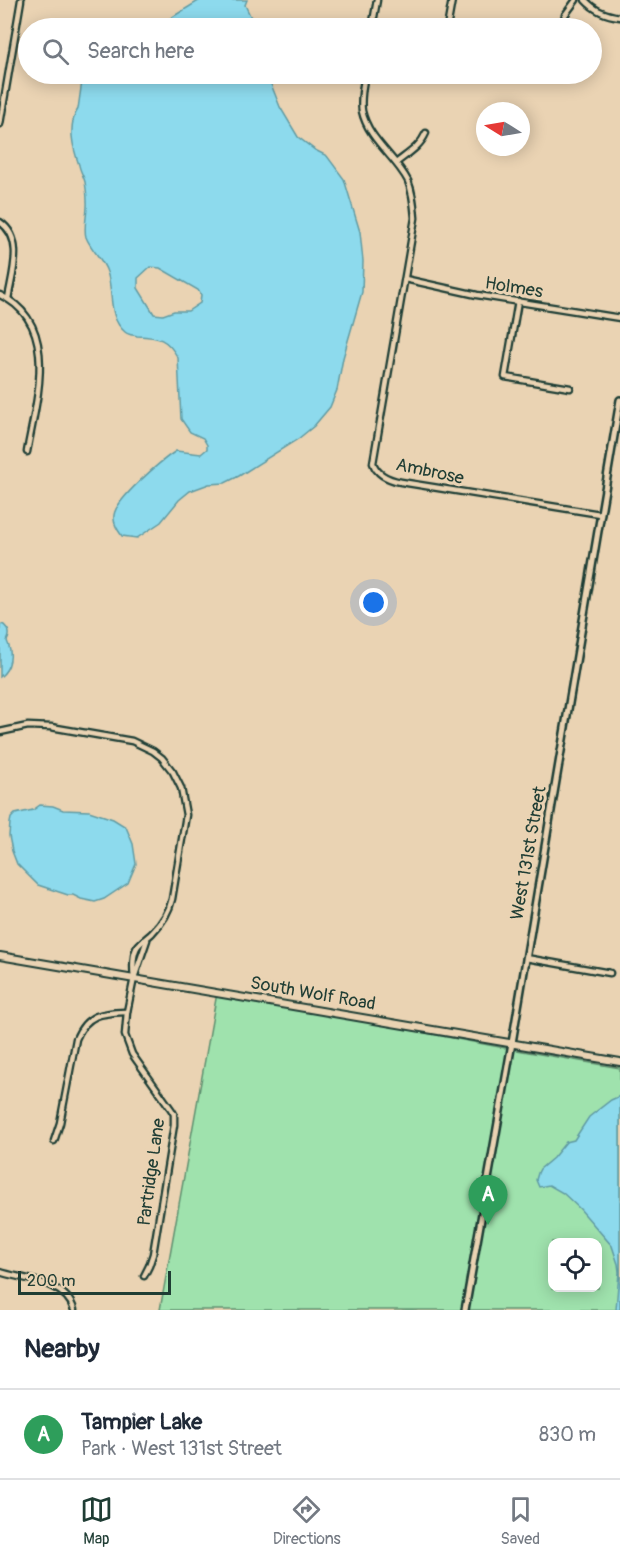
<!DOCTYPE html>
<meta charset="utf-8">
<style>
body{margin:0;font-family:Pangolin,sans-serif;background:#f6f6f7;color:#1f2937}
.controls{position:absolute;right:18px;bottom:18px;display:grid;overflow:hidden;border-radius:12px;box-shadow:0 3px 15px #0003}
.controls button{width:54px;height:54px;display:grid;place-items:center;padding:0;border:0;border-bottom:2px solid #e0e1e3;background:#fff;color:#1f2937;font:30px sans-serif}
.compass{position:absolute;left:476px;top:102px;width:54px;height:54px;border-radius:50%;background:#fff;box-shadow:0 3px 15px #0003;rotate:281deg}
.scale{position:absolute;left:18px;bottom:15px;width:153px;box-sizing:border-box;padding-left:6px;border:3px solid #1f3d34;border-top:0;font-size:16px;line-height:21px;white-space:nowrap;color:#1f3d34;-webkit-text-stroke:4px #ead3b3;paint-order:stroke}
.you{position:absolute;left:374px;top:603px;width:21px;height:21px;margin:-15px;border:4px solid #fff;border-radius:50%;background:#1a73e8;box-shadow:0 0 0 9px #1a73e833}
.badge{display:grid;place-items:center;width:39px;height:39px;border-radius:50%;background:#1f3d34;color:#fff;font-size:20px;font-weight:700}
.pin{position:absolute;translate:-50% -50px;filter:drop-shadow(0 2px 3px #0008)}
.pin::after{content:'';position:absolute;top:32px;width:21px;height:18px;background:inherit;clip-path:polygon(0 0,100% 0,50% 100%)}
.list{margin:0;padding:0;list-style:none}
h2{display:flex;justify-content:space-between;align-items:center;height:78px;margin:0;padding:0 24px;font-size:26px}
h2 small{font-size:20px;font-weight:400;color:#747a83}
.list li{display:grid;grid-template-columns:39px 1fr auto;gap:18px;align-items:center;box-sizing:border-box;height:90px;padding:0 24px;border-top:2px solid #e0e1e3}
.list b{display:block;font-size:22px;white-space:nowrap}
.list p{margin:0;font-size:20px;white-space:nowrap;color:#747a83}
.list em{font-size:20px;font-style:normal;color:#747a83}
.icon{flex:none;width:33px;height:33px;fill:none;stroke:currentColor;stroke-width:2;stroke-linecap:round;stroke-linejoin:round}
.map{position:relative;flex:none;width:620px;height:1310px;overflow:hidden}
.search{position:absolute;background:#fff;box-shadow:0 3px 15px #0003;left:18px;right:18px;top:18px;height:66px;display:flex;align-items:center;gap:15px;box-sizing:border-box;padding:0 21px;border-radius:33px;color:#747a83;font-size:22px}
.sheet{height:168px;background:#fff}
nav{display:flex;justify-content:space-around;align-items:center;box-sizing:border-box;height:84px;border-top:2px solid #e0e1e3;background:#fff;font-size:16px;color:#747a83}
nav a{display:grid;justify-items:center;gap:3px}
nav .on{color:#1f3d34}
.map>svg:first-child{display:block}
.green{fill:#9fe2ad;stroke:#5f9070;stroke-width:1.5;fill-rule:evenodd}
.water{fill:#8ddaed;stroke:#619ba3;stroke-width:1.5;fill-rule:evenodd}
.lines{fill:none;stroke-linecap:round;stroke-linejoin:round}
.minor-casing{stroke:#1f3d34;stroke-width:9}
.tertiary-casing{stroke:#1f3d34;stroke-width:10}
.secondary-casing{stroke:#1f3d34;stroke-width:10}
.minor{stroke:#ead3b3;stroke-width:4.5}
.tertiary{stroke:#ead3b3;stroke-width:5}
.secondary{stroke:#ead3b3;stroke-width:6}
.labels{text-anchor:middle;stroke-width:6;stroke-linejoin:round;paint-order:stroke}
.street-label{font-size:18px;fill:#1f3d34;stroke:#ead3b3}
</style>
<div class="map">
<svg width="620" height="1310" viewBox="0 0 620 1310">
<rect width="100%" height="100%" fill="#ead3b3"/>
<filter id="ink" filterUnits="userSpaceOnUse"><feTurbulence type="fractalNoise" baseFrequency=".0167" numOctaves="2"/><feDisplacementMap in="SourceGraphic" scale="12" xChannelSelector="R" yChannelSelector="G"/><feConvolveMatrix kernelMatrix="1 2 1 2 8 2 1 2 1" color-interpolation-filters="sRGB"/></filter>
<g filter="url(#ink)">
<path class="green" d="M 217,993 L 494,1046 L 620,1068 L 620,1310 L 160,1310 ZM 552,1242 L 598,1242 L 598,1288 L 552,1288 Z"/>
<g class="water">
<polygon points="200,0 247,0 245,5 256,28 136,28 166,21"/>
<path d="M 83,74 L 267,74 L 280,107 L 298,137 L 315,150 L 327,156 L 344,179 L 360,232 L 363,261 L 362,292 L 343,358 L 337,390 L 330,407 L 314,426 L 298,439 L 239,476 L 225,483 L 209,484 L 190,491 L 179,500 L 161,522 L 137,538 L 122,536 C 117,529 113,523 114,515 C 116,499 162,460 176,451 L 201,454 L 207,449 L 207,445 L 203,438 L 190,432 L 181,419 L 178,358 C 167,338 159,337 137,336 C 133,335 128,335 125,332 C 107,317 114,291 107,272 C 103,259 91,250 86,237 C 83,227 88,212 87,201 C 87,195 86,188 85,182 C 84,177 80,171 79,165 C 73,148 67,126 78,109 ZM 150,267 L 160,268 L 198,290 L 201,295 L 200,303 L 188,311 L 174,311 L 163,315 L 154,314 L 138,288 L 138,278 Z"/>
<path d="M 0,624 L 4,625 C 9,630 11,634 7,641 C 13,654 11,668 0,677 Z"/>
<polygon points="40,805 53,806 63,810 89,811 113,819 126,827 133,844 136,864 128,883 104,899 95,902 81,899 73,895 68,895 38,885 17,864 12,851 9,836 10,823 11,818 15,814 33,810"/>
<polygon points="620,1096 620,1310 616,1310 619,1272 618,1264 612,1246 580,1209 563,1193 549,1185 539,1187 536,1180 538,1173 540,1169 553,1158 566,1142 574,1140 589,1117 611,1100"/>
</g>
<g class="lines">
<defs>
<g id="minor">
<path d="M 585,0 C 595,11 606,15 620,17"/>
<polyline points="372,28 377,0"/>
<polyline points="447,28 452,0"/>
<polyline points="561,28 565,15 576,0"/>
<path d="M 365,74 C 363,86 360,98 362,111 C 368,139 395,156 408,181 C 413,193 414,205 415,218 L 373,463 C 377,475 390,480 401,482 L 600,514"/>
<polyline points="560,74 560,75"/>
<polyline points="0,124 21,0"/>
<path d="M 396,163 C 407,154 420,147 426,133"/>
<path d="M 0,222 C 25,239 12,274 8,299"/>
<polyline points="405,279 477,295 620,318"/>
<path d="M 0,295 C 61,323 36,401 27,452"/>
<polyline points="518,301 505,377 570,388"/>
<path d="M 0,732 L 28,726 L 51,727 L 132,741 L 153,751 L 162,758 L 173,772 L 181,788 L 186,815 L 172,899 C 169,912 162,923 153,932 C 148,938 139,942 136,949 C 132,958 133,969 134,978"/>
<polyline points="526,958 610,973"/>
<path d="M 54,1141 L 60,1123 L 76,1039 C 87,1013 102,1013 127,1012"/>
<path d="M 0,1272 C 24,1280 66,1281 74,1310"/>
<polyline points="144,1276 149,1266 153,1254 174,1125 174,1114 171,1109 132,1054 125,1035 127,1012 134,978 147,940"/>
</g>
<polyline id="tertiary" points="465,1310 512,1043 620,400"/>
<polyline id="secondary" points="0,956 620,1062"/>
</defs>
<use href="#minor" class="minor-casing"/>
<use href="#tertiary" class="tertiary-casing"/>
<use href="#secondary" class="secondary-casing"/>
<use href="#minor" class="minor"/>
<use href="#tertiary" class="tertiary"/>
<use href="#secondary" class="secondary"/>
</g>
</g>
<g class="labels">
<g class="street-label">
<text transform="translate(514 287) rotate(9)" y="6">Holmes</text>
<text transform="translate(430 471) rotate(12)" y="6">Ambrose</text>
<text transform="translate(528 853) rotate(-80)" y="6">West 131st Street</text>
<text transform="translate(313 993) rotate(10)" y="6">South Wolf Road</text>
<text transform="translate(151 1172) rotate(-82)" y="6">Partridge Lane</text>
</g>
</g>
</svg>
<div class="controls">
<button><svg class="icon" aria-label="locate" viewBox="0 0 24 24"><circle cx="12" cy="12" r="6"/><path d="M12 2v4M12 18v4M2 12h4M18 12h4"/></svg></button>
</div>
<svg class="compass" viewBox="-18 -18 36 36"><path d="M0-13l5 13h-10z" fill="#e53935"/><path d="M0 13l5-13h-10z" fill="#747a83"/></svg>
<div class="scale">200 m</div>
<div class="you"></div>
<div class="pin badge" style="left:488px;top:1225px;background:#2e9e5b">A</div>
<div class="search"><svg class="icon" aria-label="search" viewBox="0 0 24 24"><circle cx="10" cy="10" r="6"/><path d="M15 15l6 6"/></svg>Search here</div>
</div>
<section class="sheet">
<h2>Nearby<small></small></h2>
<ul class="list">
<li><span class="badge" style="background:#2e9e5b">A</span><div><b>Tampier Lake</b><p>Park · West 131st Street</p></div><em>830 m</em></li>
</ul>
</section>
<nav>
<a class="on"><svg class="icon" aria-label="map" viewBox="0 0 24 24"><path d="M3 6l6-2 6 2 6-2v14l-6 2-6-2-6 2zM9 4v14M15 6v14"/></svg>Map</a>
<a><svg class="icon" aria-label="directions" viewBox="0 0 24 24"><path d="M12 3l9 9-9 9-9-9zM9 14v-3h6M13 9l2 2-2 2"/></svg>Directions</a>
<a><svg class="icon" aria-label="saved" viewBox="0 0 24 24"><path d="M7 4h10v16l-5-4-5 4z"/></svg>Saved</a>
</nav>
